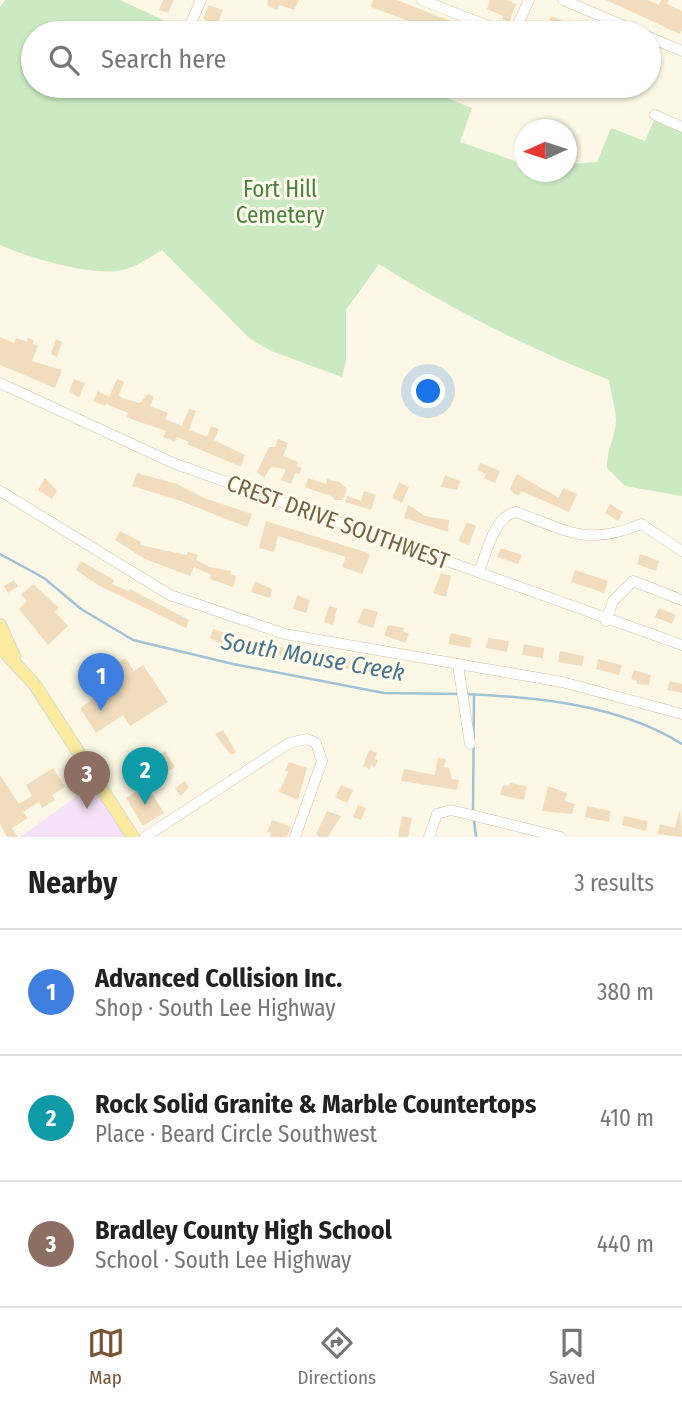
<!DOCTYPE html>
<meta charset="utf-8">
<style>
body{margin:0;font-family:"Fira Sans Condensed",sans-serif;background:#f2f2f2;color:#222}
.compass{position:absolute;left:514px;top:119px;width:63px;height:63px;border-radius:50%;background:#fff;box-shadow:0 2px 5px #0004;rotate:267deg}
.you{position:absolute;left:429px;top:392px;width:24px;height:24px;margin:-18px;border:5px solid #fff;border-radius:50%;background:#1a73e8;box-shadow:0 0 0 10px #1a73e833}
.badge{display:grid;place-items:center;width:46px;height:46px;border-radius:50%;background:#7a5234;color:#fff;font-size:23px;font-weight:700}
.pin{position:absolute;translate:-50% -58px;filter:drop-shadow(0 2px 4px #0008)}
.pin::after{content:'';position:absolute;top:37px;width:24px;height:21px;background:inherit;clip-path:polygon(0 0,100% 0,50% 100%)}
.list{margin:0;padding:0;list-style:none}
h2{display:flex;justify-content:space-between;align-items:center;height:91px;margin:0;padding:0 28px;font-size:30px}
h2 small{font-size:23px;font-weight:400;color:#767676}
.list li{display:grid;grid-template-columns:46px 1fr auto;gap:21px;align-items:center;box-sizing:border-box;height:126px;padding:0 28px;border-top:2px solid #e0e0e0}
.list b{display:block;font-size:26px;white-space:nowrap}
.list p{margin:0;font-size:23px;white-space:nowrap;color:#767676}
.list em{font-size:23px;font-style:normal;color:#767676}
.icon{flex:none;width:38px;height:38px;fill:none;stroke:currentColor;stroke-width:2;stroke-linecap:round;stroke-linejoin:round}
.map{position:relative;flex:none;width:682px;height:837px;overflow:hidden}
.search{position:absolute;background:#fff;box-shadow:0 2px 5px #0004;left:21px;right:21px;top:21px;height:77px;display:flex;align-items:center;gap:18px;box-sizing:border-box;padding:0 24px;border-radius:38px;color:#767676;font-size:26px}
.sheet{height:469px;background:#fff}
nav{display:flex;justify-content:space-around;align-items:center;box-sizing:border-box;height:98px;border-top:2px solid #e0e0e0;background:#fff;font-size:19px;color:#767676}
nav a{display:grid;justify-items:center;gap:4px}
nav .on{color:#7a5234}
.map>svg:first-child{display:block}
.education{fill:#f5e2f8}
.green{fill:#cbeac3}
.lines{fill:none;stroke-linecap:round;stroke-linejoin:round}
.stream{stroke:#a0c3d7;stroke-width:2.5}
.building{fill:#f1ddbd}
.minor-casing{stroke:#cec1ab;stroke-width:11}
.major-casing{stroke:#ded9d4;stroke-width:14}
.minor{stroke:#fff;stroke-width:10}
.major{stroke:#faeb9e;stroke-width:12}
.labels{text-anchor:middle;stroke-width:6;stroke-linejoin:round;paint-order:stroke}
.park-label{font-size:23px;fill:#4a8045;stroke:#fffbeb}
.street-label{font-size:23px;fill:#75624a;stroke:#fffbeb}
.water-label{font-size:24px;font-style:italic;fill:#47748f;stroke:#fffbeb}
</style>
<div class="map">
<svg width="682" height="837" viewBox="0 0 682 837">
<rect width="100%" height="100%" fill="#fcf8e5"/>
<polygon class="education" points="97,782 133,837 20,837"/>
<path class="green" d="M 5,0 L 120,0 L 174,25 L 197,24 L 217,33 L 33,33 L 33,86 L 417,86 L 472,108 L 460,142 L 524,164 L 524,172 L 566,172 L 567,164 L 597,162 L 611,128 L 645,141 L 655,118 L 682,130 L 682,496 L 625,486 L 607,468 C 606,450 616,436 616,419 C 615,406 611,393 609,380 C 528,348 453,310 379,264 L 346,310 L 346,361 L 342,377 L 271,351 L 249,338 L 162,250 C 150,257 136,267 123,270 C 91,277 30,258 0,245 L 0,7 Z"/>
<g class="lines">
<g class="stream">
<polyline points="0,554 44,578 81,609 133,640 233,664 384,693 459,694"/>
<path d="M 466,694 C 538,697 620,705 682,744"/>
<polyline points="473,813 474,695"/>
<polyline points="474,820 476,837"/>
</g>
</g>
<g class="building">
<polygon points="163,0 174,0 168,13 159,10"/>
<polygon points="268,0 299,0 294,10 279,5 277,10 267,5"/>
<polygon points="373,0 397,0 481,33 440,33 371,7"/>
<polygon points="490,0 507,0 516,4 509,22 502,19 503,16 487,9"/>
<polygon points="606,0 648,0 659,5 661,0 669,0 667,4 682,11 682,30 680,34"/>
<polygon points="209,5 223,10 217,25 203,19"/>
<polygon points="551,16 568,23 569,20 600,33 544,33"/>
<polygon points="0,337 14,343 16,338 27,342 28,338 34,340 33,344 38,346 32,361 62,370 55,388 0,365"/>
<polygon points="56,339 62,342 57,357 51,354"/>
<polygon points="74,379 85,383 79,398 69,391"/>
<polygon points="117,379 124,382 119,395 122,398 140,403 148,394 154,397 150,406 168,413 165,419 182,426 189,409 196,411 189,430 207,437 211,426 219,429 214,440 245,455 241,467 187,444 189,442 177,437 175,442 163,437 166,431 134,420 127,417 128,413 106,404 105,406 93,401 98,391 109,397"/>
<polygon points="278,439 288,443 283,456 298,462 297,466 302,468 299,474 295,473 291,484 281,480 286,469 271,467 264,478 257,472 269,447 275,447"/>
<polygon points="480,463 500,471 495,483 484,478 486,474 477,470"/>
<polygon points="137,473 177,484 204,498 252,514 247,527 181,501 132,486"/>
<polygon points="517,474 559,498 563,488 577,494 569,512 521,491 519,496 513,493 510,489"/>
<polygon points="445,475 460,481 457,490 441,487"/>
<polygon points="45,478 57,491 52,499 38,490"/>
<polygon points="308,478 326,484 327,479 339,482 347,489 343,500 334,500 333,497 305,487"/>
<polygon points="399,482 409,487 402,503 392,498"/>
<polygon points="364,491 376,495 371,510 345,502 347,496 361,501"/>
<polygon points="610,504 623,512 618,521 605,513"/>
<polygon points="408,505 425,516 449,520 448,532 404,518"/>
<polygon points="266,521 365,552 370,555 362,574 342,567 346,557 278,536 274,552 259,548"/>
<polygon points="467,522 476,526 469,545 458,541"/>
<polygon points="120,531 141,542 140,545 186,555 188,552 198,555 196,560 210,567 231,571 230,574 236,576 233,587 210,579 211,575 194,567 190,576 145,559 115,540"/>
<polygon points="501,548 522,555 518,564 497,557"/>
<polygon points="640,554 659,561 656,571 637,564"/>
<polygon points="81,561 114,580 112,584 128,591 130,589 189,620 186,628 98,585 76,570"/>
<polygon points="575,570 608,581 604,593 571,582"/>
<polygon points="441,573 451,576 446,597 433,593"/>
<polygon points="14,580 18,586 8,593 4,586"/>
<polygon points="255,581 272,589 270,598 251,592"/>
<polygon points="33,584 59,608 55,612 68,626 48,645 19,609 27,601 21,595"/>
<polygon points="297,595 310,600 306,613 293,609"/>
<polygon points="329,606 337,608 333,625 324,622"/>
<polygon points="364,608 378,612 373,628 357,623"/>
<polygon points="659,608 676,615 672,624 655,617"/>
<polygon points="388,625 404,628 403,631 409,634 405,643 384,635"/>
<polygon points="213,629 233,635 230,645 227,647 210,638"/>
<polygon points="451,633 472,638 470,648 448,644"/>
<polygon points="488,638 509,641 507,652 486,648"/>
<polygon points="245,639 295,650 293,660 262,650 262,654 242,652"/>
<polygon points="524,644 544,648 543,658 522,655"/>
<polygon points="560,651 584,656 582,666 558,662"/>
<polygon points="314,653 330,656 328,665 312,662"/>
<polygon points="125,658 134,671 143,665 168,702 130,726 123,715 96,733 80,708 107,690 100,675"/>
<polygon points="343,659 359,661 358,671 342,668"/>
<polygon points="598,659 622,665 619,675 596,669"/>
<polygon points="634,670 651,675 649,685 637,684 637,681 631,679"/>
<polygon points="670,681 682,684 682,693 667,690"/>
<polygon points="223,730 236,752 231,755 215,734"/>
<polygon points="369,750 377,753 375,759 378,760 375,767 371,766 369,769 363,766"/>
<polygon points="165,751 175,767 147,785 164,813 143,826 126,798 136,792 126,776"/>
<polygon points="438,758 446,759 444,767 449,768 452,779 459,780 457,790 401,781 404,769 435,775"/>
<polygon points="289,762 307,768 298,800 279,792 288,772 285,771"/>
<polygon points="53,768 65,787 52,795 55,800 42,808 39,802 23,812 28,818 12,828 18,837 7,837 0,824 0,775 19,804 32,796 26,785"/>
<polygon points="185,781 189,788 180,796 175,788"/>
<polygon points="510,783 527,786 524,800 500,795 503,785 509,786"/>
<polygon points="341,785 353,790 347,803 335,797"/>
<polygon points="548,786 567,793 565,801 575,804 572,814 542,811"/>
<polygon points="358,805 366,808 361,820 353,817"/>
<polygon points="587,806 611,811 609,822 585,817"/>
<polygon points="680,809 682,837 657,834 660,824 675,828"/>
<polygon points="327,811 341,816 328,837 319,837 316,834"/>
<polygon points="402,816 412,818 408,837 398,837"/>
<polygon points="624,816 648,821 646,831 622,825"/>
<polygon points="272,820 291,827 287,837 270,837 271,833 267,832"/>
</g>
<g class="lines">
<defs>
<g id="minor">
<polyline points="422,0 506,33"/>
<polyline points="563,0 641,33"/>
<polyline points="191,23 201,0"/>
<polyline points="514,33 529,0"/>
<polyline points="649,37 682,51"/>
<polyline points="655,115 682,127"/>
<polyline points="0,383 173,463 682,645"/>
<polyline points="0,491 170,595 285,634 562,682 682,714"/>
<path d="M 479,572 C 486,554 494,516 516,512 C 569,531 586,547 641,524 L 682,551"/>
<polyline points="606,621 613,601 633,581 682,600"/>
<polyline points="458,665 470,744"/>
<polyline points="145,837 289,743 307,739 316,743 322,761 295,837"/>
<polyline points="429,837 437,814 451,810 561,837"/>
</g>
<g id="major">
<polyline points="0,625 14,656"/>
<polyline points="0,647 35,685 133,837"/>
</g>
</defs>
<use href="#minor" class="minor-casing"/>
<use href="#major" class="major-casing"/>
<use href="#minor" class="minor"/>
<use href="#major" class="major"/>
</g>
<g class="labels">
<g class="park-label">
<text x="280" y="197">Fort Hill<tspan x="280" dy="26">Cemetery</tspan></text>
</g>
<g class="street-label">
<text transform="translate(338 522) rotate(20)" y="8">CREST DRIVE SOUTHWEST</text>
</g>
<g class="water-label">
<text transform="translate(313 657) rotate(10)" y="8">South Mouse Creek</text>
</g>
</g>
</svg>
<svg class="compass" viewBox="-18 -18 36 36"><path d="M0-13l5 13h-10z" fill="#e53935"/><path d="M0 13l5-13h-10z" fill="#767676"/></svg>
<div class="you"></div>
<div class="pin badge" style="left:101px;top:711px;background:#3f7fe0">1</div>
<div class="pin badge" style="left:145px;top:805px;background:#0f9aa8">2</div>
<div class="pin badge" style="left:87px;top:809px;background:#8d6e63">3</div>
<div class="search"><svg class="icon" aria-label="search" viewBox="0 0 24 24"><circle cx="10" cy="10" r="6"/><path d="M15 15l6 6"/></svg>Search here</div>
</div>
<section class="sheet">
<h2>Nearby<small>3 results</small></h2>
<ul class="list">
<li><span class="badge" style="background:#3f7fe0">1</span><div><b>Advanced Collision Inc.</b><p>Shop · South Lee Highway</p></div><em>380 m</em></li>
<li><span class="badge" style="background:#0f9aa8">2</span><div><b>Rock Solid Granite &amp; Marble Countertops</b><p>Place · Beard Circle Southwest</p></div><em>410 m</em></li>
<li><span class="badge" style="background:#8d6e63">3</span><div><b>Bradley County High School</b><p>School · South Lee Highway</p></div><em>440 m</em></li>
</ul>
</section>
<nav>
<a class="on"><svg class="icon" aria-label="map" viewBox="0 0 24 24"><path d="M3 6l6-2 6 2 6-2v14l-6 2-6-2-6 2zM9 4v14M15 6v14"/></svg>Map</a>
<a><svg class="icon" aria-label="directions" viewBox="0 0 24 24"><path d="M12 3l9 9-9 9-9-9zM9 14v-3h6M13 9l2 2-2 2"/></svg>Directions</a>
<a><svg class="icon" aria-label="saved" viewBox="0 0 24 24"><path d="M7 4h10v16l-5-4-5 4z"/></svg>Saved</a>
</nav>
